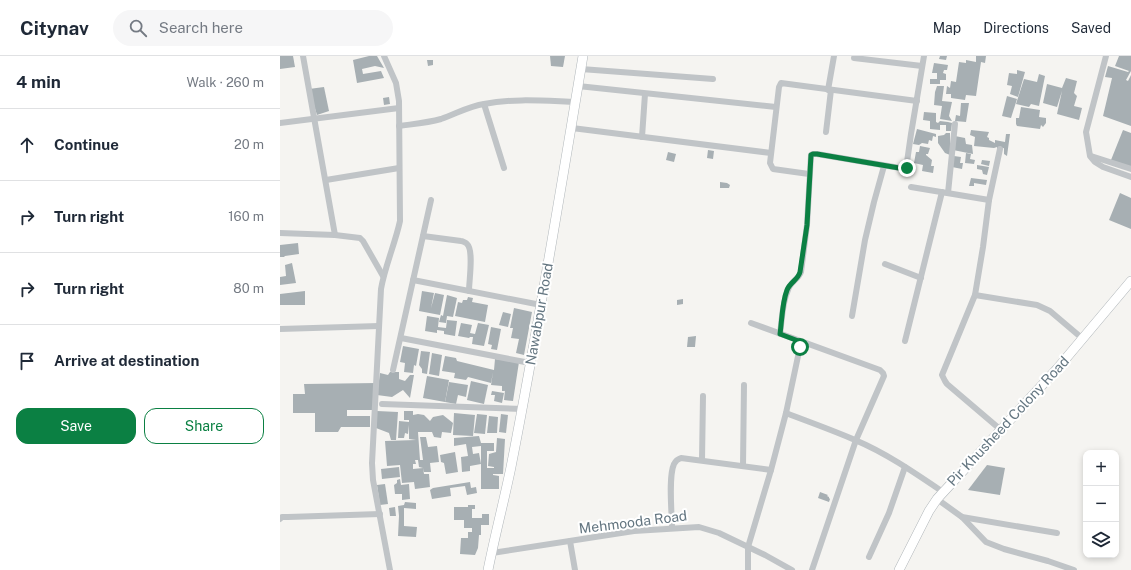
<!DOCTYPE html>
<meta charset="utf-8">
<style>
body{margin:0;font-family:"Public Sans",sans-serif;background:#f6f6f7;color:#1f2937}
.controls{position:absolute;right:12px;bottom:12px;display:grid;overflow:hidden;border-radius:8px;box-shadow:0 2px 6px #0003}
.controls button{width:36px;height:36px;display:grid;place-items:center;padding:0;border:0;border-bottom:1px solid #e0e1e3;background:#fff;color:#1f2937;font:20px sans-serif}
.stop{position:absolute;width:12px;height:12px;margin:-9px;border:3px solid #0b8043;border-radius:50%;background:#fff}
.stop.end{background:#0b8043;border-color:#fff;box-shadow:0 1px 4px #0008}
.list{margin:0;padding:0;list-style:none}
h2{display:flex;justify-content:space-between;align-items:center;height:52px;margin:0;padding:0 16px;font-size:17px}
h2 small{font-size:13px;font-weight:400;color:#747a83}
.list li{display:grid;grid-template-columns:26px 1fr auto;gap:12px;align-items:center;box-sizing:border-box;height:72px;padding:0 16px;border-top:1px solid #e0e1e3}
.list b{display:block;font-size:15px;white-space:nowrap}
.list em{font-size:13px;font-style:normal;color:#747a83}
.actions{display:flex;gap:8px;padding:12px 16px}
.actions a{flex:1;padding:9px 0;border:1px solid #0b8043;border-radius:12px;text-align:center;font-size:14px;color:#0b8043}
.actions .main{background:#0b8043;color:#fff}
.icon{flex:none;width:22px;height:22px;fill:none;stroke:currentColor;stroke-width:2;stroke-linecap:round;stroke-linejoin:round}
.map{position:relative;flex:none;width:851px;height:514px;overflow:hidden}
header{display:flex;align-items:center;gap:24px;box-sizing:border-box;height:56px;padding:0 20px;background:#fff;border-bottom:1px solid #e0e1e3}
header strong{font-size:19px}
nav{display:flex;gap:22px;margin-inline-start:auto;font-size:14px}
.search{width:280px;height:36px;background:#f6f6f7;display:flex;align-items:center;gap:10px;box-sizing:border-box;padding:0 14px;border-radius:22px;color:#747a83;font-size:15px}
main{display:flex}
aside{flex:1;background:#fff}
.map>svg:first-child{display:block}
.building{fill:#a7afb3;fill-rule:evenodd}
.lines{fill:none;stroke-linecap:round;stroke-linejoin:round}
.secondary-casing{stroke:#b0b6ba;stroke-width:10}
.street{stroke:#c0c4c7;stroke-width:6}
.secondary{stroke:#fff;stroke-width:9}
.route{stroke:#0b8043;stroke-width:5}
.labels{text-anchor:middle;stroke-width:4;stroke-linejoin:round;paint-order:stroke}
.street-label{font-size:14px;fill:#647681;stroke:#fff}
</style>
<header>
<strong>Citynav</strong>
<div class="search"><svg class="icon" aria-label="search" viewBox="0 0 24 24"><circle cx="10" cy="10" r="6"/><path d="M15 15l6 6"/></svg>Search here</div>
<nav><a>Map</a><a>Directions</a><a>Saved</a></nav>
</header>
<main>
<aside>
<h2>4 min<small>Walk · 260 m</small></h2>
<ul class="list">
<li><svg class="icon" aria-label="ahead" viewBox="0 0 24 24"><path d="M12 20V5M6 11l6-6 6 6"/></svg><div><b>Continue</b></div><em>20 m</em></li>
<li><svg class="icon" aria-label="right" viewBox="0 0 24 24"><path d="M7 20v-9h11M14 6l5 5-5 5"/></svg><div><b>Turn right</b></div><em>160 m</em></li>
<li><svg class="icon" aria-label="right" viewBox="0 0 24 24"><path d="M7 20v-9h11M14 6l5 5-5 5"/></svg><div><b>Turn right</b></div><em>80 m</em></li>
<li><svg class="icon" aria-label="arrive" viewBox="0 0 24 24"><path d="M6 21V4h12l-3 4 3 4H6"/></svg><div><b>Arrive at destination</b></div></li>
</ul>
<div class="actions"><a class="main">Save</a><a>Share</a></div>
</aside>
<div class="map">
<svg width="851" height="514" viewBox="0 0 851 514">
<rect width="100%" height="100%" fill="#f5f4f1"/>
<g class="building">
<polygon points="0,0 13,0 15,11 0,13"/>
<polygon points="89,0 97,0 104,12 95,10 82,13 83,18 101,15 104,22 77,27 73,4"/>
<polygon points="270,0 285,0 283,11 271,10"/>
<polygon points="660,0 667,0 666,4 659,3"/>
<polygon points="696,0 706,0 705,7 701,6 696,40 686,39 685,44 671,42 671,38 666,38 667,30 670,32 671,25 676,26 679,6 686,7 686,4 696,6"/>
<polygon points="839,0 851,0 851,15 846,24 848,25 851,19 851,70 823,60 832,22 825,21 828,10 848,16 849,15 835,10"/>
<polygon points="147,4 153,4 153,9 148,10"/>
<polygon points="654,7 668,9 667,14 664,14 663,17 666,18 666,24 660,24 660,28 650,28 650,23 657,23 657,17 652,17"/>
<polygon points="737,14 745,16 738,41 730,38 732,30 727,29 729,17 737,18"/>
<polygon points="759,18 765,20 759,50 751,48 749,51 736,48 744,23 757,26"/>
<polygon points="786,22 797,25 794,37 797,40 794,50 802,52 799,64 777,58 782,35 777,51 763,47 767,28 782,32"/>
<polygon points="657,30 664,30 662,45 672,46 669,60 672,65 660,63 662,50 654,49 655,36"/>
<polygon points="44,31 49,55 37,59 29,33"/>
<polygon points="727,40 737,43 731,62 722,60"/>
<polygon points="109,41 110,48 104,49 103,42"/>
<polygon points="681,47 689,47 686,66 675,65 676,59 680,60"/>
<polygon points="741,51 760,54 759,61 766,62 766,67 763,71 761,69 760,73 737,70 736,68 736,62 739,62"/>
<polygon points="644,56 656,57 656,66 658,67 660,65 668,66 672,67 671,75 666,75 666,69 660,69 660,74 650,73 650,65 643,64"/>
<polygon points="637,73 656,78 656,81 653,80 652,85 649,84 648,88 642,87 639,89 633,88"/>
<polygon points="691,74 709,76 707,81 709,82 709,84 715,87 715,84 725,86 726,78 730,78 727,100 724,98 724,92 717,94 717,91 714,92 694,90 695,81 690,79"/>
<polygon points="843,74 851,77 851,112 831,104"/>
<polygon points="666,77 670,77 670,99 665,97 658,87 658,80 664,79"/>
<polygon points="675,80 685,82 686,88 692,89 693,98 673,94"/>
<polygon points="640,90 650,92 648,98 646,98 646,99 652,104 651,110 654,110 653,117 642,115 643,109 634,107 636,96 639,96"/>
<polygon points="428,94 434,95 433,103 427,102"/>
<polygon points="388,96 396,98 394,106 386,104"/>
<polygon points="686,97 691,98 690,103 695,104 694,108 685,107"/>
<polygon points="674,100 681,101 680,107 683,107 682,113 672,111"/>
<polygon points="702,104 710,105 709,110 701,108"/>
<polygon points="697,109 709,111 707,119 703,118 702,114 697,113"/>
<polygon points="691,122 707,124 706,129 694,127 694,130 689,130"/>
<polygon points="440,126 447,127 450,129 449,132 440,132"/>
<polygon points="840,137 851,142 851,173 829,164"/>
<polygon points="18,187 19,198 5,200 4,201 0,201 0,189"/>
<polygon points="12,207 16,227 0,229 0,221 6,220 5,209"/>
<polygon points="25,235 25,249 0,249 0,238"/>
<polygon points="142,235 154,237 151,252 155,237 164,239 160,259 139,255"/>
<polygon points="167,239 177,242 173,261 167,260 166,267 159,266 161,259 163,260"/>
<polygon points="188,241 193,242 192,246 208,249 205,266 175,260 178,246 182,247 183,244 187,244"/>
<polygon points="403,243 403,248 397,249 397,244"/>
<polygon points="234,252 252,256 244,299 236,297 239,283 231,282 233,272 230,272"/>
<polygon points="223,256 231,258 228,271 219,269"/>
<polygon points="147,260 159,262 158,271 166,272 167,264 177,265 175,280 164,278 164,275 157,274 157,277 145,275"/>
<polygon points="181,267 192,269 190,277 195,278 198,267 209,269 204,290 192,288 193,281 190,281 189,282 178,280"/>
<polygon points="211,271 221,273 217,294 211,293 212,289 208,288"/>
<polygon points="416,280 415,291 407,291 408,281"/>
<polygon points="123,290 139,293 136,310 134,309 133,317 124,316 125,307 120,306"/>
<polygon points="141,295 150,296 147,318 142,317 142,313 139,309"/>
<polygon points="152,297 162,299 159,320 149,318"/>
<polygon points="165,300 176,302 177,305 214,314 215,303 239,306 233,345 224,344 225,334 225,335 222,335 222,330 211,329 213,316 211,327 188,321 186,324 174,322 175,317 162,315"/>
<polygon points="110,316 119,316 119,323 125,325 130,319 134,319 130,342 123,334 112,341 97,339 100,317 108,319"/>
<polygon points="147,320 169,324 165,346 143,342"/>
<polygon points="191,325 208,329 204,348 187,344"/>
<polygon points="169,326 188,329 186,341 178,339 176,348 165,346"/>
<polygon points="97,327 97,354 67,354 67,360 90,360 90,371 61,371 58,376 35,376 35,357 13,357 13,338 25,338 24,328"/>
<polygon points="212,335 224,337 222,347 214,345 215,339 211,339"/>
<polygon points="97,355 118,356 116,384 111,384 109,377 96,372"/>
<path d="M 124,355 L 133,355 L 133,359 L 138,358 L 144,359 L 150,365 L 153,361 L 163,359 L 173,367 L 171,377 L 162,376 L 161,382 L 154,381 L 152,376 L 138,376 L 140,404 L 143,404 L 140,381 L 146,381 L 148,391 L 157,390 L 159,406 L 150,407 L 151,416 L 144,416 L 143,412 L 144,418 L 149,418 L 150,431 L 135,433 L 134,426 L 122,427 L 120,409 L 107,410 L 105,385 L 136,384 L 129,383 L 129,369 L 128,378 L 125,377 L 124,382 L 118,382 L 119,365 L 129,366 L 129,364 L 124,364 ZM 135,404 L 138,404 L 139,411 L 143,412 L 133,413 L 133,408 L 136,408 Z"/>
<polygon points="174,357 195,359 193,380 173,379"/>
<polygon points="197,358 207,359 205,378 194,377"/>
<polygon points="221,358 228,359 226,377 219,376"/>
<polygon points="209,360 218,361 217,377 207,377"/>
<polygon points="199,380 201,387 201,390 192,391 193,398 199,397 201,408 190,410 190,415 182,416 181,401 188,400 186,388 174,390 174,382"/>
<polygon points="217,382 225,383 223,418 213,418 213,419 219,420 219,433 201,433 201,387 214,387 214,395 207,395 207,412 214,412 214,411 208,410 209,398 216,396"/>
<polygon points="175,396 178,416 166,418 164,407 161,406 160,399"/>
<polygon points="707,409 725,412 720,439 688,434"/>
<polygon points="119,411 120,421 102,423 101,413"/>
<polygon points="120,423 121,429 129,428 130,443 122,444 122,438 115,438 114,429 117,427 117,424"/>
<polygon points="190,426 191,432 196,431 197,437 187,439 185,430 170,432 171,440 152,443 150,434 153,432"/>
<polygon points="105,428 108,448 100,449 97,429"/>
<polygon points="540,436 548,439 547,440 549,441 549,442 550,443 549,446 538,442"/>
<polygon points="125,446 136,447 136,453 124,452 124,470 137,471 136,481 118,480 119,460 118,450 124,449"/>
<polygon points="188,449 195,449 195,453 192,453 192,462 202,462 202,458 209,458 209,469 201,469 201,479 199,479 198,492 195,499 180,498 181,482 188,482 188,476 192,476 192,472 184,472 184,464 174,464 174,451 188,451"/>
<polygon points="115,451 116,460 110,460 109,452"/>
</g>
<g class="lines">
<defs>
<g id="secondary">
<path d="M 208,514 C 215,479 224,445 231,411 C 258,274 280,137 303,0"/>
<polyline points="619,514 649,455 657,443 777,313 851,225"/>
</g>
</defs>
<use href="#secondary" class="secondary-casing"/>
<g class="street">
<polyline points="23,0 55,179"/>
<path d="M 104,0 L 116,27 L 119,45 L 120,165 C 115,188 105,210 101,233 L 92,407 L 93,424 L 110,514"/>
<polyline points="826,0 806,76 810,100 815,106 823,111 851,121"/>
<polyline points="574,2 642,10"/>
<polyline points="301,13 433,23"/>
<polyline points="298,30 496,51"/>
<polyline points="548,34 554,0"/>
<polyline points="204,48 224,112"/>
<polyline points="0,67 119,52"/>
<path d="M 119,70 C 133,68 147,67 161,63 C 176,58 189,50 204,48 C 234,42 266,45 296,46"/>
<polyline points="292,72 491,97"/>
<polyline points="546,76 551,34"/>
<polyline points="362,81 365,38"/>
<polyline points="720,93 709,144 703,191 695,239 662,319 665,325 667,328 721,374"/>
<polyline points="811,100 851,113"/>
<polyline points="529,118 493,113 490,107 499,31 501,27 637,45"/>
<polyline points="46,124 119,112"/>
<polyline points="631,131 709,144"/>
<polyline points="668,137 675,68"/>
<polyline points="0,177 55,179 80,182 83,185 103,220"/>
<path d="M 143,180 L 181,185 C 182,185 187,187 187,188 C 194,194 189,225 189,235"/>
<polyline points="605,208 641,222"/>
<polyline points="133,224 261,249"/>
<polyline points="695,239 757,249 770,255 803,283"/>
<polyline points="572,260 585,184 594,146 604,110"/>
<polyline points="471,267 600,314 603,317 604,320 576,384 532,514"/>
<polyline points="0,273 99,270"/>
<path d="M 500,278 C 502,264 502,247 508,234 C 510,226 518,224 521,216 L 527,169 L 531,99 L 533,98 L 537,98 L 626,113 L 631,78 L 644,0"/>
<polyline points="121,282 250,307"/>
<polyline points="625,285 662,136"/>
<polyline points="113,314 151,144"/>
<polyline points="102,348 242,353"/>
<path d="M 506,357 C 529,366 552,374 575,384 C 606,397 635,417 663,436"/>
<polyline points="422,404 423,340"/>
<polyline points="463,410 464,329"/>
<polyline points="657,443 682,461 777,477"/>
<polyline points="682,461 706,486 724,493 768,505 794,514"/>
<polyline points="0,463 2,461 8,461 100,458"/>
<path d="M 392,472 C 392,457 388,421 394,408 C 396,404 398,403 401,402 L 491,414"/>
<polyline points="290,485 295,514"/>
<polyline points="212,497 354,475 419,471 439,477 485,499 512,514"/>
<polyline points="589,501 609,457 625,411"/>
<polyline points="468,514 468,491 491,414 506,357 521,286"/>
</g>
<use href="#secondary" class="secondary"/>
</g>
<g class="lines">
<path class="route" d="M 520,291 L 521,286 L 500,278 C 502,264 502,247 507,234 C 510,226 518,224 520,216 L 527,169 L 531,99 L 533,98 L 537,98 L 625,113 L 627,112"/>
</g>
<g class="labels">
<g class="street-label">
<text transform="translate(259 258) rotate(-80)" y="5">Nawabpur Road</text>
<text transform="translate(728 365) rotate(-47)" y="5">Pir Khusheed Colony Road</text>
<text transform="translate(353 466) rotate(-7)" y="5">Mehmooda Road</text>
</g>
</g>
</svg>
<div class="controls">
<button>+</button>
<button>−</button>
<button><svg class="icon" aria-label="layers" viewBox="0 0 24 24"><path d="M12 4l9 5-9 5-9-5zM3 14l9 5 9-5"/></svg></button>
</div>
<div class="stop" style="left:520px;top:291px"></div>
<div class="stop end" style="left:627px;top:112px"></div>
</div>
</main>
